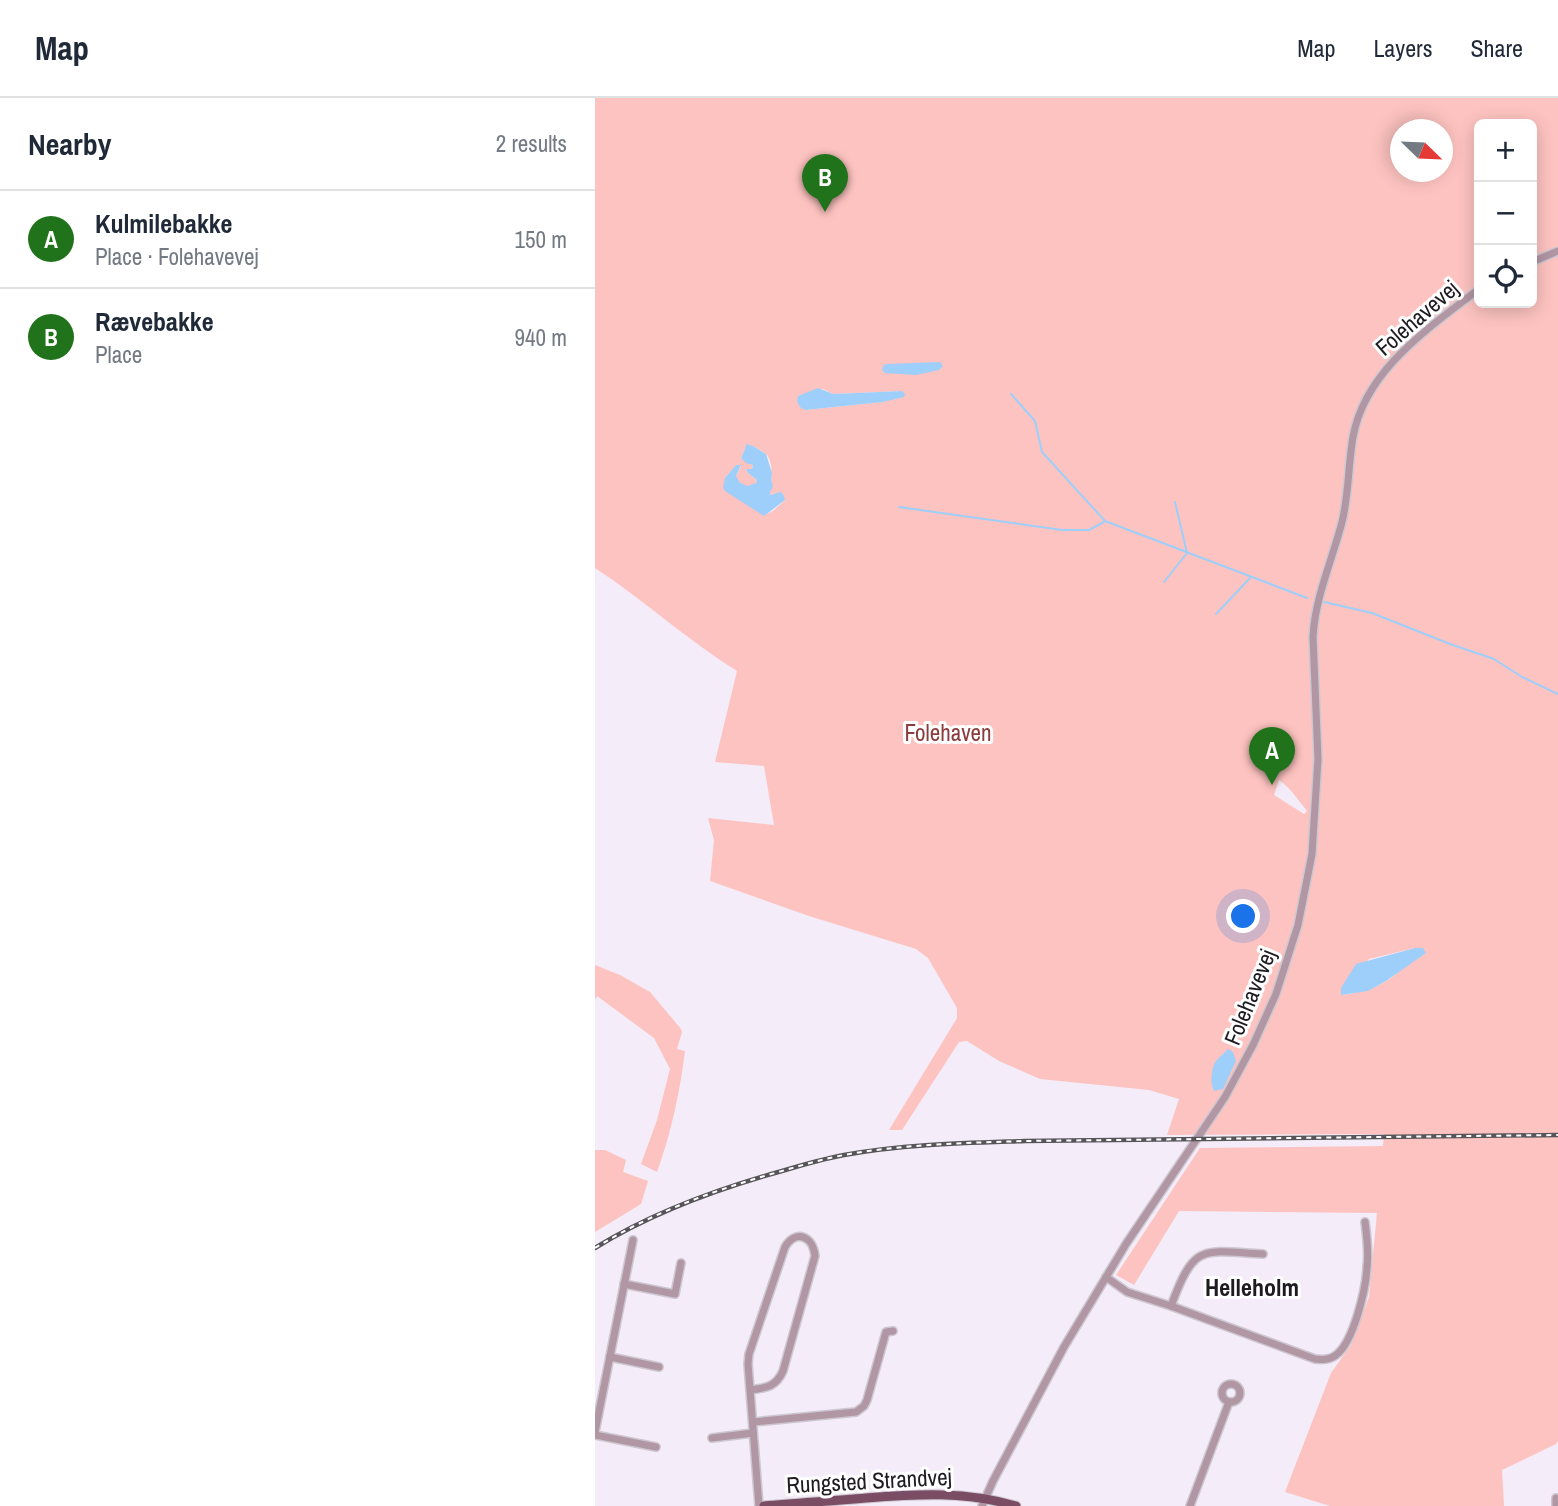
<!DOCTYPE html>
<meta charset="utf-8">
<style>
body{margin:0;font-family:"Archivo Narrow",sans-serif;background:#f2f2f3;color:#1f2937}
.controls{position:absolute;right:21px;top:21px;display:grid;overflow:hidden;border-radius:10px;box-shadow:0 4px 18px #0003}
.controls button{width:63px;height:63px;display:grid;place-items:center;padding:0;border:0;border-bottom:2px solid #e0e1e3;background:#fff;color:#1f2937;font:35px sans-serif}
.compass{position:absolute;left:795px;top:21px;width:63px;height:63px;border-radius:50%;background:#fff;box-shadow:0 4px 18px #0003;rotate:113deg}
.you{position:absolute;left:649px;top:819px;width:24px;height:24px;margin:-18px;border:5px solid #fff;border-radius:50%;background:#1a73e8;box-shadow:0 0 0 10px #1a73e833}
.badge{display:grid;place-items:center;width:46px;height:46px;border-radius:50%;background:#20721b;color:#fff;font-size:23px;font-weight:700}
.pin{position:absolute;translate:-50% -58px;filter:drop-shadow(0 2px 4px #0008)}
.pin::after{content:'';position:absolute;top:37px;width:24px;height:21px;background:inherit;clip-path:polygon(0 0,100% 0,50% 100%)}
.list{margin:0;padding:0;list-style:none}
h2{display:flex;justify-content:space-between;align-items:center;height:91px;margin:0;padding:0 28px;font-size:30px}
h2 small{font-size:23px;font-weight:400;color:#747a83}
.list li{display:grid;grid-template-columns:46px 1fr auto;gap:21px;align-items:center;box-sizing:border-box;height:98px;padding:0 28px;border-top:2px solid #e0e1e3}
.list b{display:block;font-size:26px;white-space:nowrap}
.list p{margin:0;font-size:23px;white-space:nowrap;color:#747a83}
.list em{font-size:23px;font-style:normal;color:#747a83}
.icon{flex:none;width:38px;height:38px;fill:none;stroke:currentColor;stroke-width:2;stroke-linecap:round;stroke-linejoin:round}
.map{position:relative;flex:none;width:963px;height:1408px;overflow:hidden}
header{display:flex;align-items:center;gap:42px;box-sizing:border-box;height:98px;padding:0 35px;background:#fff;border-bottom:2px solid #e0e1e3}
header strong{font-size:33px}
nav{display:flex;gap:38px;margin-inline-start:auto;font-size:24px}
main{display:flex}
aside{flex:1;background:#fff}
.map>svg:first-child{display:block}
.green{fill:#fdc3c0;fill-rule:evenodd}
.water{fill:#9dcffa}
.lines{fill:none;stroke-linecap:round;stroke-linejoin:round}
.stream{stroke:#9dcffa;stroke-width:2}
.minor-casing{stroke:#cdc7d1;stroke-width:10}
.major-casing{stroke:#cdc7d1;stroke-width:11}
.minor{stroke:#b196a3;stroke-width:7}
.major{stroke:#7a4d64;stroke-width:9}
.rail-casing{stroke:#57545a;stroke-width:4.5}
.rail{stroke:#fff;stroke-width:2;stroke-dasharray:5;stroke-linecap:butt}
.labels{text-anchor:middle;stroke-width:6;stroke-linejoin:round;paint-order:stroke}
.street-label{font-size:23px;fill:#1e1c20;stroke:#fff}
.park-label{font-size:23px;fill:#8b3b3b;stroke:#fff}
.neighbourhood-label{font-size:24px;font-weight:bold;fill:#1e1c20;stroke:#fff}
</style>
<header>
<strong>Map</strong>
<nav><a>Map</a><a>Layers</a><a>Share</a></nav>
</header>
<main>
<aside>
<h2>Nearby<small>2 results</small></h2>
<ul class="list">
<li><span class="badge">A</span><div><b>Kulmilebakke</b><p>Place · Folehavevej</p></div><em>150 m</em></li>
<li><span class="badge">B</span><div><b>Rævebakke</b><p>Place</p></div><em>940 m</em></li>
</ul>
</aside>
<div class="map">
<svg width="963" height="1408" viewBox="0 0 963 1408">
<rect width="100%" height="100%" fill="#f4ecf8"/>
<g class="green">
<path d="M 0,0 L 963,0 L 963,1343 L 961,1346 L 907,1372 L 909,1408 L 735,1408 L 690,1394 L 736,1275 L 756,1247 L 774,1199 L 782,1115 L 584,1113 L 539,1187 L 521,1177 L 605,1050 L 788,1048 L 789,1036 L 572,1037 L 584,1001 L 554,992 L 445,981 L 404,963 L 372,943 L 364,944 L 307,1032 L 294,1032 L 362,920 L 362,910 L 333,860 L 321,851 L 214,818 L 115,783 L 119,742 L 113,720 L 179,727 L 169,668 L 120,664 L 142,573 C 92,542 49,502 0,470 ZM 884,26 L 937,26 L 937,205 L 884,205 ZM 806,32 L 848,32 L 848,74 L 806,74 ZM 228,291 L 238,296 L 307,293 L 288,304 L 210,312 L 203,298 ZM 158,348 C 162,350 169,354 172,357 C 180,368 175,385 175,397 L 180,395 L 190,402 L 178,413 L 169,417 L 130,380 L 137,372 L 146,368 L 141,378 L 142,382 L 148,388 L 157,388 L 161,385 L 162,382 L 153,375 L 151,371 L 157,371 L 158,367 L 146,360 L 150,351 ZM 684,682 C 696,690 703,702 712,713 L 709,716 L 679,697 ZM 820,850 C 816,856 813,864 808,869 C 793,887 768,895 746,897 L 774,861 Z"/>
<path d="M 0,867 L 25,877 L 55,894 L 86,931 L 87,934 L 82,951 L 90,953 C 85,994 76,1035 62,1074 L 46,1066 L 62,1022 L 75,971 L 59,940 L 2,898 L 0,902 Z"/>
<polygon points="0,1052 10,1052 31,1062 28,1074 53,1083 46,1106 0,1134"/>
</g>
<g class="water">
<polygon points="345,264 348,268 344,272 321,277 290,275 287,272 288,268 291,266"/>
<polygon points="223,290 238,296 307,293 310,296 309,299 288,304 210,312 205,309 202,303 203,298"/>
<path d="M 151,346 L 158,348 L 171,356 L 177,375 L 176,383 C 179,387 178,389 175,394 L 175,397 L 185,394 L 188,396 L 190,402 L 169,418 L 130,393 L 128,389 L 130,380 L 141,367 L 146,367 L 141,378 L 145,385 L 153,388 L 161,385 L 162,382 L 153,375 L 151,371 L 157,371 L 158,367 L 151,365 L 146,360 L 150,351 Z"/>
<polygon points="820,850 828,850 831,855 791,883 773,893 746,897 746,890 761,866"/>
<path d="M 633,951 L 638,954 L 641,963 L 628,991 L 619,993 C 616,986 616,983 617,975 C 618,962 625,960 633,951 Z"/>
</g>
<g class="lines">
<g class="stream">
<polyline points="416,296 440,323 447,354 510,423 712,500"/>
<polyline points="304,409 467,432 494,432 509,424"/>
<polyline points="569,484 592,455 580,404"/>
<polyline points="729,504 777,515 855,546 899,561 927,579 963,596"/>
<polyline points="621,516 656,479"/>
</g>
<defs>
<g id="minor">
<polyline points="937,164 963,153"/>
<path d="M 511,1179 L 532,1194 L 576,1208 L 720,1261 C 728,1262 735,1262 741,1257 C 759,1244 771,1190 772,1169 C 774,1154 772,1139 770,1124"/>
<polyline points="29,1186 80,1196 86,1165"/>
<path d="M 576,1208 C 600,1144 606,1153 668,1156"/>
<polyline points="15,1259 64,1269"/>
<circle cx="636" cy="1295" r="9"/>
<path d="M 155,1292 C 171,1290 181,1289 188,1273 L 220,1158 C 218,1138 201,1131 190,1149 L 154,1256 L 153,1266 L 164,1408"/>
<polyline points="158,1324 261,1314 269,1308 272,1302 291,1234 298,1233"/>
<polyline points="0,1334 38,1142"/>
<polyline points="0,1337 61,1349"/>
<polyline points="117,1340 158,1335"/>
<path d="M 387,1408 L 398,1383 L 469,1249 L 531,1146 L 630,999 L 658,947 L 681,896 L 703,827 L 717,756 L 723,661 L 718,539 C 720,499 737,463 747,424 C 754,396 753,367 758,339 C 770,272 834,230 884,191"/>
<polyline points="595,1408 634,1304"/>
<polyline points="961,1408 961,1400"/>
</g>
<path id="major" d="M 169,1408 C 203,1405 237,1403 271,1400 C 322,1396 371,1393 421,1408"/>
</defs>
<use href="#minor" class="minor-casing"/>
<use href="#major" class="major-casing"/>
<use href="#minor" class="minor"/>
<use href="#major" class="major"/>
<defs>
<path id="rail" d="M 0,1150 C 58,1114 122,1091 187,1073 C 207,1067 228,1061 249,1057 C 309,1046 370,1045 430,1043 L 963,1037"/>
</defs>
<use href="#rail" class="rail-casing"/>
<use href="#rail" class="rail"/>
</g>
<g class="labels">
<g class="street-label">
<text transform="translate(822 220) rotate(-41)" y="8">Folehavevej</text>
<text transform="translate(655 899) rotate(-68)" y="8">Folehavevej</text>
<text transform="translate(274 1383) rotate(-3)" y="8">Rungsted Strandvej</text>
</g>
<g class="park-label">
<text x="353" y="643">Folehaven</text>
</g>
<g class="neighbourhood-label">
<text x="657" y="1198">Helleholm</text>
</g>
</g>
</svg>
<div class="controls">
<button>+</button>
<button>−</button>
<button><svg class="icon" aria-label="locate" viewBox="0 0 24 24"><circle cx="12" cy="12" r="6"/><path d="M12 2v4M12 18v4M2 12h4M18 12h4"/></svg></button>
</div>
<svg class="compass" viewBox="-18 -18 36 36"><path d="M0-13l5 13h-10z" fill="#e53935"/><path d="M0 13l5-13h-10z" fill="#747a83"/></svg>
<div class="you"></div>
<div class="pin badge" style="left:677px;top:687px">A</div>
<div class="pin badge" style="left:230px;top:114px">B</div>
</div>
</main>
